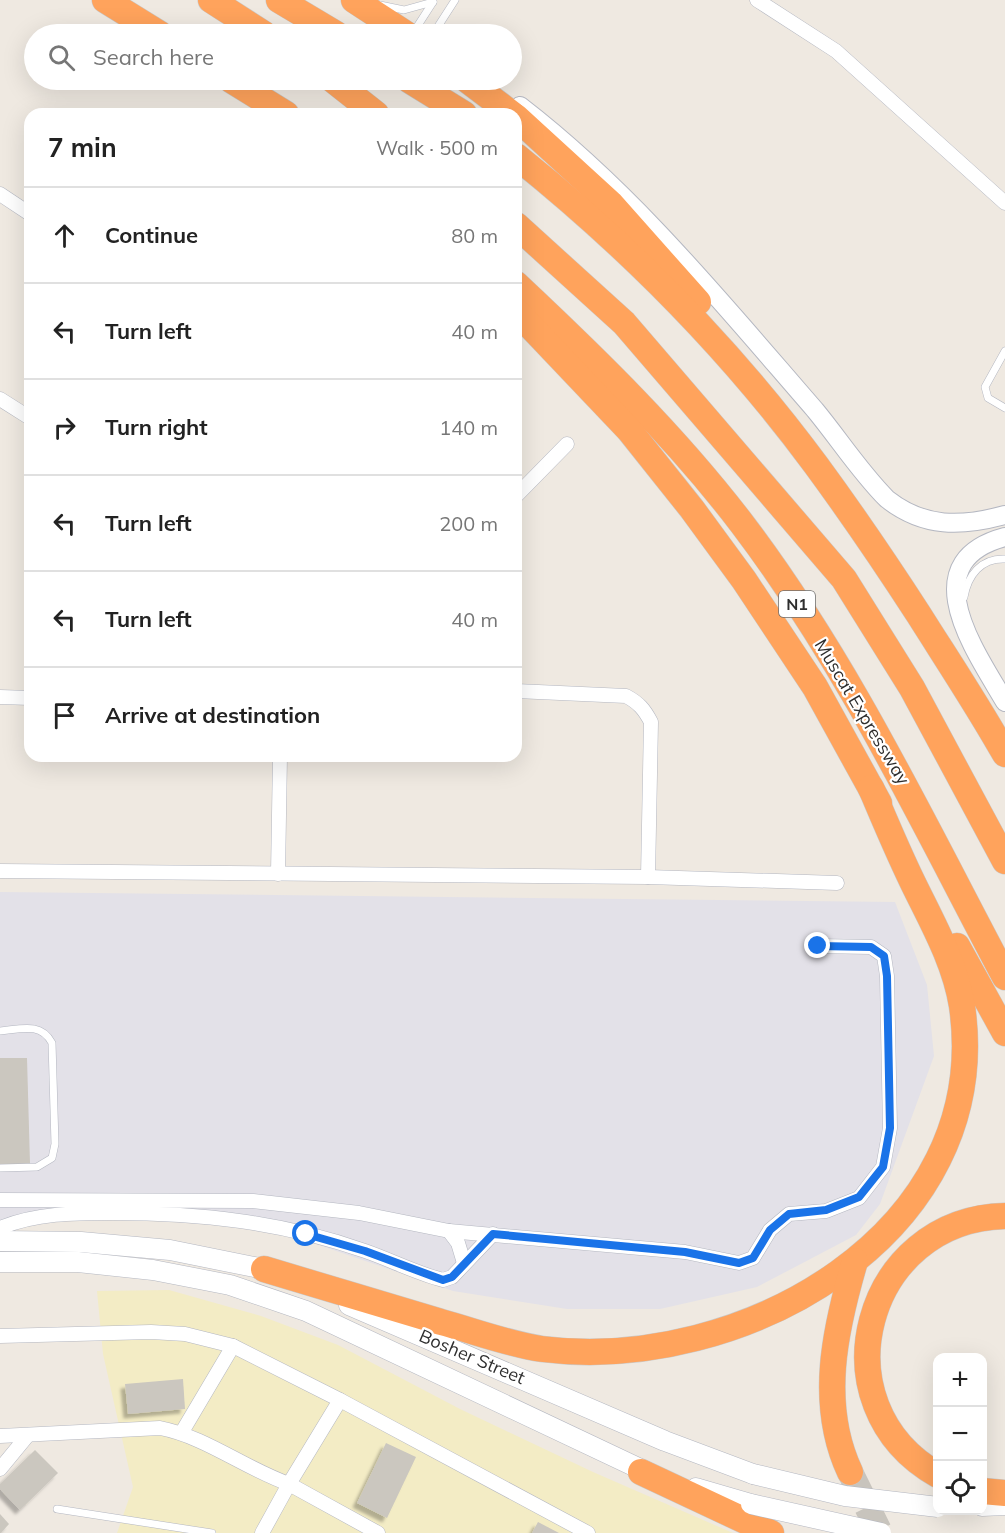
<!DOCTYPE html>
<meta charset="utf-8">
<style>
body{margin:0;font-family:Mulish,sans-serif;background:#f2f2f2;color:#222}
.controls{position:absolute;right:18px;bottom:18px;display:grid;overflow:hidden;border-radius:12px;box-shadow:0 6px 24px #0002}
.controls button{width:54px;height:54px;display:grid;place-items:center;padding:0;border:0;border-bottom:2px solid #e0e0e0;background:#fff;color:#222;font:30px sans-serif}
.stop{position:absolute;width:18px;height:18px;margin:-14px;border:4px solid #1a73e8;border-radius:50%;background:#fff}
.stop.end{background:#1a73e8;border-color:#fff;box-shadow:0 2px 6px #0008}
.list{margin:0;padding:0;list-style:none}
h2{display:flex;justify-content:space-between;align-items:center;height:78px;margin:0;padding:0 24px;font-size:26px}
h2 small{font-size:20px;font-weight:400;color:#767676}
.list li{display:grid;grid-template-columns:39px 1fr auto;gap:18px;align-items:center;box-sizing:border-box;height:96px;padding:0 24px;border-top:2px solid #e0e0e0}
.list b{display:block;font-size:22px;white-space:nowrap}
.list em{font-size:20px;font-style:normal;color:#767676}
.icon{flex:none;width:33px;height:33px;fill:none;stroke:currentColor;stroke-width:2;stroke-linecap:round;stroke-linejoin:round}
.map{position:relative;flex:none;width:1005px;height:1533px;overflow:hidden}
.search{position:absolute;background:#fff;box-shadow:0 6px 24px #0002;left:24px;top:24px;width:498px;height:66px;display:flex;align-items:center;gap:15px;box-sizing:border-box;padding:0 21px;border-radius:33px;color:#767676;font-size:22px}
.panel{position:absolute;background:#fff;box-shadow:0 6px 24px #0002;left:24px;top:108px;width:498px;height:654px;border-radius:18px}
.map>svg:first-child{display:block}
.industrial{fill:#e3e1e8}
.sand{fill:#f3ecc5}
.building{fill:#cbc7bf;filter:url(#shadow)}
.lines{fill:none;stroke-linecap:round;stroke-linejoin:round}
.motorway-tunnel{stroke:#c8c4bd;stroke-width:26;stroke-dasharray:26 13;stroke-linecap:butt}
.service-casing{stroke:#b4b7c1;stroke-width:8}
.minor-casing{stroke:#b4b7c1;stroke-width:15}
.tertiary-casing{stroke:#b4b7c1;stroke-width:20}
.secondary-casing{stroke:#b4b7c1;stroke-width:21}
.motorway-casing{stroke:#c9c9c9;stroke-width:27}
.service{stroke:#fff;stroke-width:7}
.minor{stroke:#fff;stroke-width:14}
.tertiary{stroke:#fff;stroke-width:18}
.secondary{stroke:#fff;stroke-width:20}
.motorway{stroke:#ffa35c;stroke-width:26}
.secondary-bridge-casing{stroke:#b4b7c1;stroke-width:21;stroke-linecap:butt}
.secondary-bridge{stroke:#fff;stroke-width:20}
.route{stroke:#1a73e8;stroke-width:8}
.labels{text-anchor:middle;stroke-width:4.5;stroke-linejoin:round;paint-order:stroke}
.shield{fill:#fff;stroke:#6d6d6d;stroke-width:1.5}
.shield-label{font-size:16px;font-weight:bold;fill:#2e2e2e}
.street-label{font-size:18px;fill:#2e2e2e;stroke:#fff}
</style>
<div class="map">
<svg width="1005" height="1533" viewBox="0 0 1005 1533">
<defs>
<filter id="shadow"><feDropShadow dx="-4.5" dy="4.5" stdDeviation="1.5" flood-color="#0004"/></filter>
</defs>
<rect width="100%" height="100%" fill="#efe9e1"/>
<polygon class="industrial" points="0,892 895,902 927,985 934,1056 880,1204 856,1235 757,1287 660,1309 567,1309 453,1291 272,1229 90,1216 0,1221"/>
<polygon class="sand" points="169,1290 261,1316 338,1345 460,1409 593,1472 733,1533 117,1533 133,1487 103,1354 97,1291"/>
<g class="building">
<polygon points="0,1058 27,1058 30,1164 0,1165"/>
<polygon points="183,1379 185,1409 128,1414 125,1384"/>
<polygon points="386,1443 416,1457 387,1518 357,1503"/>
<polygon points="35,1450 58,1473 20,1510 0,1489 0,1484"/>
<polygon points="0,1514 9,1524 1,1533 0,1533"/>
<polygon points="538,1522 559,1533 532,1533"/>
</g>
<g class="lines">
<polyline class="motorway-tunnel" points="850,1472 880,1533"/>
<defs>
<g id="service">
<polyline points="380,5 404,10 433,2"/>
<polyline points="413,33 433,2"/>
<polyline points="437,34 437,28 455,0"/>
<polyline points="1005,351 985,387 988,398 1005,408"/>
<path d="M 964,597 C 968,575 981,558 1005,559"/>
<path d="M 0,1031 C 21,1029 41,1022 52,1043 L 55,1144 L 52,1158 L 37,1167 L 0,1168"/>
<polyline points="57,1509 212,1533"/>
</g>
<g id="minor">
<polyline points="757,0 836,51 1005,203"/>
<polyline points="0,194 30,214"/>
<polyline points="0,399 30,418"/>
<polyline points="516,496 567,444"/>
<path d="M 516,691 L 626,696 C 639,703 644,709 651,722 L 648,877"/>
<polyline points="0,697 30,698"/>
<polyline points="0,871 648,877 837,883"/>
<polyline points="278,874 280,756"/>
<polyline points="0,1200 253,1201 359,1213 449,1231 685,1252 739,1263 753,1258 770,1230 789,1214 826,1211 859,1198 883,1167 890,1128 887,976 884,956 871,947 818,946"/>
<path d="M 0,1228 C 36,1213 74,1213 113,1213 C 200,1213 282,1222 365,1251 C 391,1260 416,1273 443,1280 L 452,1277 L 493,1234"/>
<polyline points="449,1231 458,1243 464,1263"/>
<polyline points="0,1336 151,1332 185,1334 233,1346 340,1400 588,1533"/>
<polyline points="340,1400 289,1484 378,1533"/>
<polyline points="182,1432 233,1346"/>
<path d="M 0,1436 L 160,1428 C 206,1437 244,1468 289,1484 L 262,1533"/>
<polyline points="0,1469 28,1435"/>
</g>
<g id="tertiary">
<path d="M 520,106 C 633,193 722,303 815,410 C 839,439 860,472 887,499 C 924,528 961,527 1005,515"/>
<path d="M 1005,537 C 911,562 976,652 1005,702"/>
</g>
<g id="secondary">
<polyline points="0,1241 81,1242 170,1250 264,1269 277,1275"/>
<polyline points="0,1262 78,1262 153,1270 230,1285 306,1311 653,1475"/>
<polyline points="349,1305 665,1441 753,1474"/>
<polyline points="696,1488 751,1504"/>
<polyline points="982,1506 1005,1505"/>
</g>
<g id="motorway">
<polyline points="105,0 160,34"/>
<polyline points="211,0 264,34"/>
<polyline points="279,0 336,34"/>
<polyline points="354,0 406,34"/>
<polyline points="231,80 286,114"/>
<polyline points="333,80 376,114"/>
<polyline points="409,80 464,114"/>
<polyline points="467,80 512,114"/>
<polyline points="516,117 610,203 698,302"/>
<path d="M 516,156 C 627,245 731,350 816,465 C 852,514 886,564 919,615 C 948,661 978,706 1005,754"/>
<polyline points="516,225 624,323 844,579 912,688 1005,861"/>
<path d="M 516,284 C 597,360 676,437 743,525 C 849,665 923,823 1005,977"/>
<polyline points="516,311 629,430 692,509 744,580 815,687 879,803"/>
<polyline points="957,946 1005,1033"/>
<path d="M 264,1269 C 323,1287 382,1304 441,1322 C 474,1331 508,1344 542,1349 C 741,1374 995,1234 962,1006 C 955,962 932,922 913,883 C 898,852 884,819 871,788"/>
<polyline points="641,1472 771,1533"/>
<path d="M 850,1472 C 818,1404 835,1329 855,1261"/>
<path d="M 938,1475 C 814,1405 864,1219 1005,1216"/>
<polyline points="982,1491 1005,1493"/>
</g>
</defs>
<use href="#service" class="service-casing"/>
<use href="#minor" class="minor-casing"/>
<use href="#tertiary" class="tertiary-casing"/>
<use href="#secondary" class="secondary-casing"/>
<use href="#motorway" class="motorway-casing"/>
<use href="#service" class="service"/>
<use href="#minor" class="minor"/>
<use href="#tertiary" class="tertiary"/>
<use href="#secondary" class="secondary"/>
<use href="#motorway" class="motorway"/>
<defs>
<g id="secondary-bridge">
<polyline points="753,1474 845,1496 938,1507"/>
<polyline points="751,1504 881,1533"/>
</g>
</defs>
<use href="#secondary-bridge" class="secondary-bridge-casing"/>
<use href="#secondary-bridge" class="secondary-bridge"/>
</g>
<g class="lines">
<polyline class="route" points="306,1234 365,1251 443,1280 452,1277 493,1234 685,1252 739,1263 753,1258 770,1230 789,1214 826,1210 859,1197 883,1167 890,1128 887,976 884,956 871,947 818,946"/>
</g>
<g class="labels">
<rect class="shield" x="779" y="591" width="36" height="26" rx="4.5"/>
<g class="shield-label">
<text x="797" y="610">N1</text>
</g>
<g class="street-label">
<text transform="translate(862 712) rotate(59)" y="6">Muscat Expressway</text>
<text transform="translate(472 1357) rotate(23)" y="6">Bosher Street</text>
</g>
</g>
</svg>
<div class="controls">
<button>+</button>
<button>−</button>
<button><svg class="icon" aria-label="locate" viewBox="0 0 24 24"><circle cx="12" cy="12" r="6"/><path d="M12 2v4M12 18v4M2 12h4M18 12h4"/></svg></button>
</div>
<div class="stop" style="left:306px;top:1234px"></div>
<div class="stop end" style="left:818px;top:946px"></div>
<div class="search"><svg class="icon" aria-label="search" viewBox="0 0 24 24"><circle cx="10" cy="10" r="6"/><path d="M15 15l6 6"/></svg>Search here</div>
<section class="panel">
<h2>7 min<small>Walk · 500 m</small></h2>
<ul class="list">
<li><svg class="icon" aria-label="ahead" viewBox="0 0 24 24"><path d="M12 20V5M6 11l6-6 6 6"/></svg><div><b>Continue</b></div><em>80 m</em></li>
<li><svg class="icon" aria-label="left" viewBox="0 0 24 24"><path d="M17 20v-9H6M10 6l-5 5 5 5"/></svg><div><b>Turn left</b></div><em>40 m</em></li>
<li><svg class="icon" aria-label="right" viewBox="0 0 24 24"><path d="M7 20v-9h11M14 6l5 5-5 5"/></svg><div><b>Turn right</b></div><em>140 m</em></li>
<li><svg class="icon" aria-label="left" viewBox="0 0 24 24"><path d="M17 20v-9H6M10 6l-5 5 5 5"/></svg><div><b>Turn left</b></div><em>200 m</em></li>
<li><svg class="icon" aria-label="left" viewBox="0 0 24 24"><path d="M17 20v-9H6M10 6l-5 5 5 5"/></svg><div><b>Turn left</b></div><em>40 m</em></li>
<li><svg class="icon" aria-label="arrive" viewBox="0 0 24 24"><path d="M6 21V4h12l-3 4 3 4H6"/></svg><div><b>Arrive at destination</b></div></li>
</ul>
</section>
</div>
